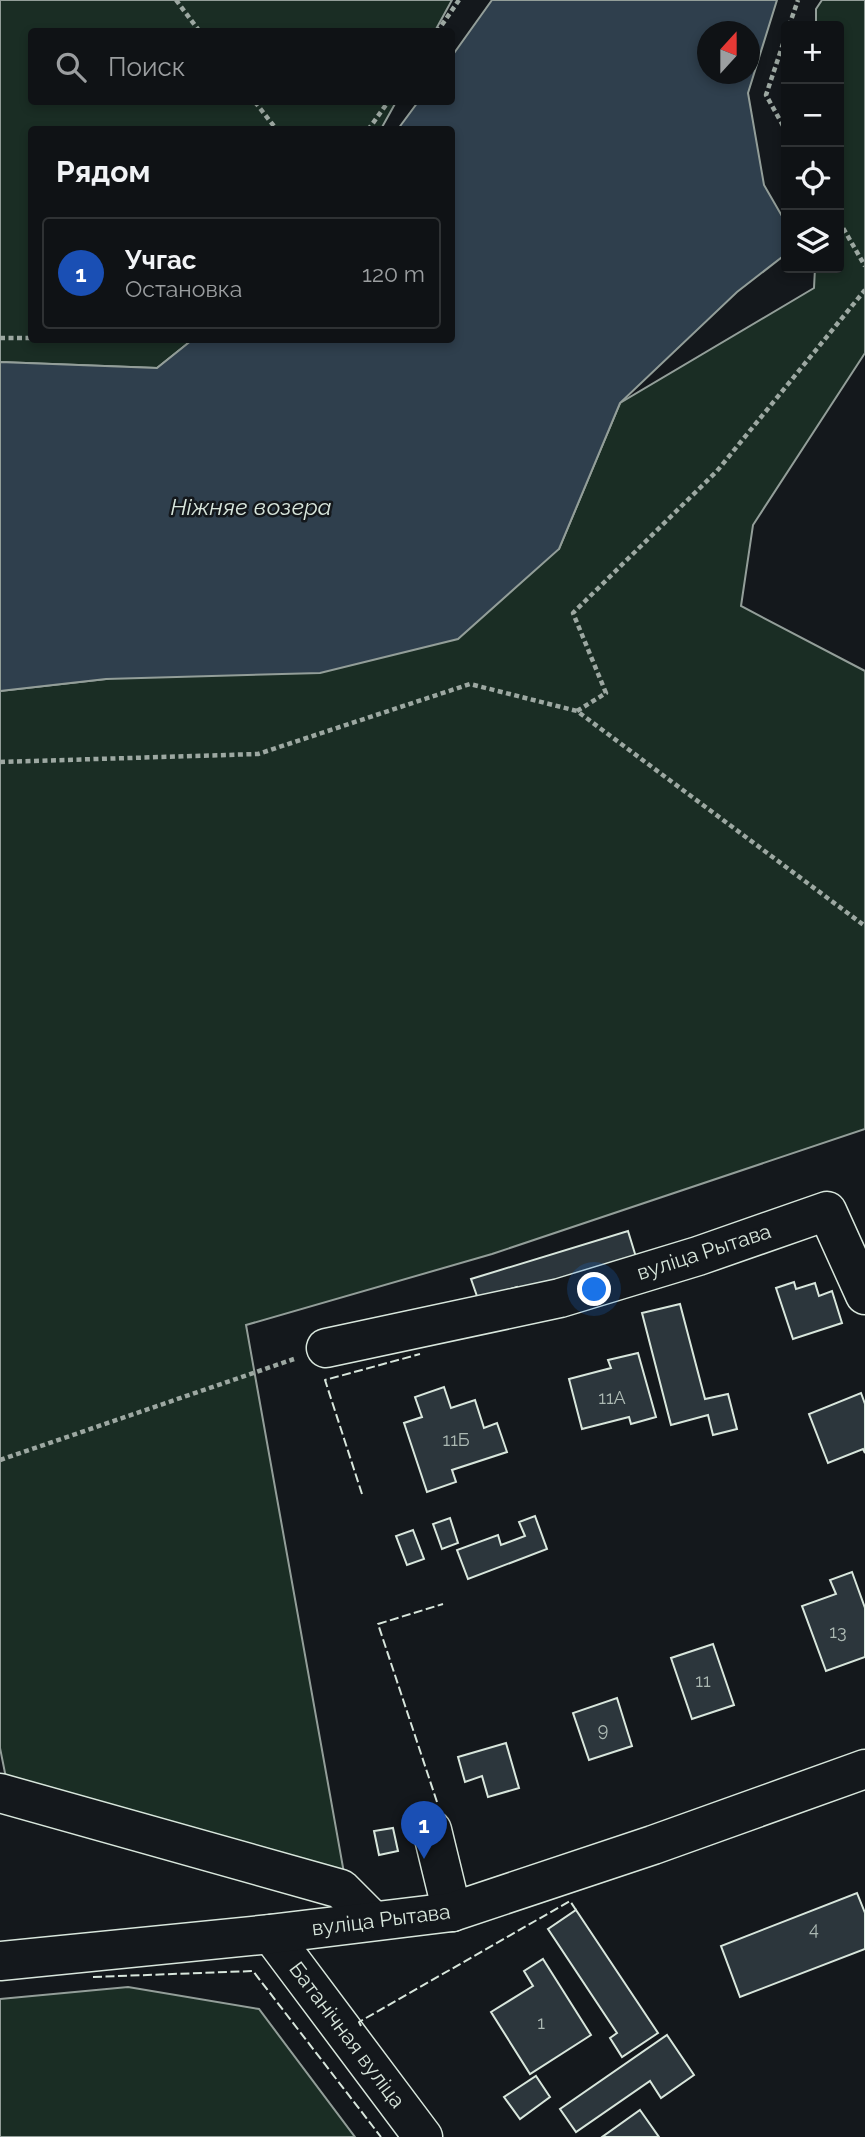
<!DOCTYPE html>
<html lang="ru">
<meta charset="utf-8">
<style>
body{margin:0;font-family:Raleway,sans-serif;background:#181b1e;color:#f1f3f6}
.controls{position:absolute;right:21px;top:21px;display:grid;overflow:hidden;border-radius:7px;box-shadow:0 4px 10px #0003}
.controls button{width:63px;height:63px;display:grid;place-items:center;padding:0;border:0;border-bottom:2px solid #2f3234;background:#0f1215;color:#f1f3f6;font:35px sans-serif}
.compass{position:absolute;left:697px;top:21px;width:63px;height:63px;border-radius:50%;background:#0f1215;box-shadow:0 4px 10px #0003;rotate:21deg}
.you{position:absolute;left:595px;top:1290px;width:24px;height:24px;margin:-18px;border:5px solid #fff;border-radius:50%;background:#1a73e8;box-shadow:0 0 0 10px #1a73e833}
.badge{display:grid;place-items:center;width:46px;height:46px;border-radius:50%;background:#8c9099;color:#fff;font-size:23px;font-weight:700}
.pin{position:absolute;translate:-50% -58px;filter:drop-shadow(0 2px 4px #0008)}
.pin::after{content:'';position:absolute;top:37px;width:24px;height:21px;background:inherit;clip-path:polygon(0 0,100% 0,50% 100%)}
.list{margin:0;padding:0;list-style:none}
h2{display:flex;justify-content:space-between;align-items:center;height:91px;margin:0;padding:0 28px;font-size:30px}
h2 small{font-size:23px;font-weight:400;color:#9b9ea0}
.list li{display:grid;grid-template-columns:46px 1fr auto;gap:21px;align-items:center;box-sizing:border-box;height:112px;margin:0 14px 14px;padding:0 14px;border:2px solid #2f3234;border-radius:7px}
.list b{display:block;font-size:26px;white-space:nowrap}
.list p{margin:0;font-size:23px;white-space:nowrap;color:#9b9ea0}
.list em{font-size:23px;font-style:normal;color:#9b9ea0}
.icon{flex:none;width:38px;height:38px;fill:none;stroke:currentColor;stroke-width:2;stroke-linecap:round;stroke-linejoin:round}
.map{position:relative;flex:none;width:865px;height:2137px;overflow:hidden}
.search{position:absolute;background:#0f1215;box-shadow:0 4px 10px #0003;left:28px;top:28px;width:427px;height:77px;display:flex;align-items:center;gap:18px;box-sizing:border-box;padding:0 24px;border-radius:7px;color:#9b9ea0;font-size:26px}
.panel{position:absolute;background:#0f1215;box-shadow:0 4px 10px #0003;left:28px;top:126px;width:427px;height:217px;border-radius:7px}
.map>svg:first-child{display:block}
.green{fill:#1a2d24;stroke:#939e99;stroke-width:2}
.water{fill:#2f3f4d;stroke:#939e99;stroke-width:2;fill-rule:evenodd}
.building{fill:#2c363c;stroke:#d8e6dc;stroke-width:2}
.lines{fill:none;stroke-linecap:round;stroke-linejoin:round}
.minor-casing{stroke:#d8e6dc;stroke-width:41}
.path{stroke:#9da8a2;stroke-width:4.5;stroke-dasharray:5 3.5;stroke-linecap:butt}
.minor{stroke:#14181c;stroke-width:38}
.fence{stroke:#d8e6dc;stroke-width:2;stroke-dasharray:9 3.5;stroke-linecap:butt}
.labels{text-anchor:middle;stroke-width:5;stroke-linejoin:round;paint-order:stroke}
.number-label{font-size:18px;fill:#adbab4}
.street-label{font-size:21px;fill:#d8e6dc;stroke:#14181c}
.water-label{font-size:23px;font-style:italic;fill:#d8e6dc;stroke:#14181c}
</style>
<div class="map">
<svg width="865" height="2137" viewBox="0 0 865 2137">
<rect width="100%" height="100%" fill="#14181c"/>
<g class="green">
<polygon points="0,0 452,0 435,31 32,32 32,102 396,102 381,129 32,130 32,340 192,340 157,368 0,362"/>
<polygon points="822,0 865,0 865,353 753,525 741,606 865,671 865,1129 492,1254 246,1325 344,1873 6,1778 0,1748 0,691 106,679 559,549 620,403 814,288 815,268 839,268 839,26 816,26 816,9"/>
<polygon points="128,1987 259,2009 355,2137 0,2137 0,1999"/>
</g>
<path class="water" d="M 492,0 L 777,0 L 748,93 L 764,185 L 786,223 L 786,254 L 737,292 L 620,403 L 559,549 L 458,639 L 320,673 L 106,679 L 0,691 L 0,362 L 157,368 L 192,340 L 452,340 L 452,130 L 398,129 L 418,102 L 452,102 L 452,56 ZM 708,32 L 750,32 L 750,74 L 708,74 Z"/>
<g class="building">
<polygon points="628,1231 636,1257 519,1293 517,1287 478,1299 471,1279"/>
<polygon points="794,1282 796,1289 815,1283 819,1296 832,1291 842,1323 793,1339 776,1288"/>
<polygon points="680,1304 705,1399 728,1394 737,1429 713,1435 708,1415 671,1425 642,1313"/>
<polygon points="638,1353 656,1417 631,1424 629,1417 582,1429 569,1379 611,1368 608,1360"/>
<polygon points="444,1387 451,1408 475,1400 484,1428 497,1423 507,1452 452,1470 456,1482 427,1492 404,1423 422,1417 415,1397"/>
<polygon points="861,1393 865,1404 865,1453 863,1449 828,1463 809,1414"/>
<polygon points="535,1516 547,1549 468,1579 457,1550 498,1535 501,1545 525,1536 519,1522"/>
<polygon points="450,1518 458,1543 442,1549 433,1524"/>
<polygon points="413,1530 424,1559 407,1565 396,1536"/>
<polygon points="852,1572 865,1608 865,1657 826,1671 802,1606 836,1594 830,1580"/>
<polygon points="713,1644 734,1705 692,1719 671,1658"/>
<polygon points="617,1698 632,1746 589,1760 573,1713"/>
<polygon points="506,1743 519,1788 488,1797 482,1776 465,1782 458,1757"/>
<polygon points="393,1828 398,1851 379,1855 374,1831"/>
<polygon points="857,1893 865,1913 865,1949 740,1997 721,1946"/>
<polygon points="576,1910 658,2033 622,2057 610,2038 617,2033 548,1929"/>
<polygon points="543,1959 591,2035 530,2074 491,2012 533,1986 524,1971"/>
<polygon points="667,2035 694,2075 661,2098 650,2081 576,2132 560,2109"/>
<polygon points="536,2076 550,2097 520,2119 504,2097"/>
<polygon points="640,2110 659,2137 602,2137"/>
</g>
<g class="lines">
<defs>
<g id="minor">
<polyline points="326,1348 560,1298 698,1256 827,1211 865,1295"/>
<polyline points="0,1793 341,1889 372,1920"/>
<polyline points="432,1830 452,1912"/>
<polyline points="271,1934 423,2137"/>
<polyline points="0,1961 271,1934 452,1912 653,1845 865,1769"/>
</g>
</defs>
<use href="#minor" class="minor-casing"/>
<g class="path">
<polyline points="176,0 200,32"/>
<polyline points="789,26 798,0"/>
<polyline points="437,32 459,0"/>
<polyline points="786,35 766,95 786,131"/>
<polyline points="255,102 277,130"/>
<polyline points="368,130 388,102"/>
<polyline points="839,221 865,266"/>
<polyline points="0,338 32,338"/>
<polyline points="577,711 606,693 573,613 717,471 865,290"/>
<polyline points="0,762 258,754 470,684 577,711 865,926"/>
<polyline points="0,1460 294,1359"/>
</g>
<use href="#minor" class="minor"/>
<g class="fence">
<polyline points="362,1494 325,1380 420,1354"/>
<polyline points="437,1802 378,1624 443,1604"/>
<polyline points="93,1977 253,1971 381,2137"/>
<polyline points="361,2026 359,2022 570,1901 576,1910"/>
</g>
</g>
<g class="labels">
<g class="number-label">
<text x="612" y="1404">11А</text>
<text x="456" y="1446">11Б</text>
<text x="838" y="1638">13</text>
<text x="703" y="1687">11</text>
<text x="603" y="1736">9</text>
<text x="814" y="1935">4</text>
<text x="541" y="2029">1</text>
</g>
<g class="street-label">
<text transform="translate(704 1252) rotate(-18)" y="7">вуліца Рытава</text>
<text transform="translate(381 1920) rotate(-7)" y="7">вуліца Рытава</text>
<text transform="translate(347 2035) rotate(53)" y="7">Батанічная вуліца</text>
</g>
<g class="water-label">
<text x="251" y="515">Ніжняе возера</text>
</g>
</g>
</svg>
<div class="controls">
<button>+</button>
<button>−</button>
<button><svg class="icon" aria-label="locate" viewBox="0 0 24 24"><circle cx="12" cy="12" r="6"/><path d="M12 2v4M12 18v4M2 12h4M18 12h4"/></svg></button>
<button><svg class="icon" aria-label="layers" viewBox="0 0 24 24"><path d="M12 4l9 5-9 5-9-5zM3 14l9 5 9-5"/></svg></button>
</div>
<svg class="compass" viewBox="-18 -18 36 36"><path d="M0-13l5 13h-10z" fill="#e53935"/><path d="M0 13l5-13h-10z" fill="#9b9ea0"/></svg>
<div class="you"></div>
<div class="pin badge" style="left:424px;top:1859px;background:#1a4fb4">1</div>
<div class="search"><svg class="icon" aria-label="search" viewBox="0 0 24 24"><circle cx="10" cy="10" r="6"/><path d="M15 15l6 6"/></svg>Поиск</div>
<section class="panel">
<h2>Рядом<small></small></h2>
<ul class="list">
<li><span class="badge" style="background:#1a4fb4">1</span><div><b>Учгас</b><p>Остановка</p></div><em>120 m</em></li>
</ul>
</section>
</div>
